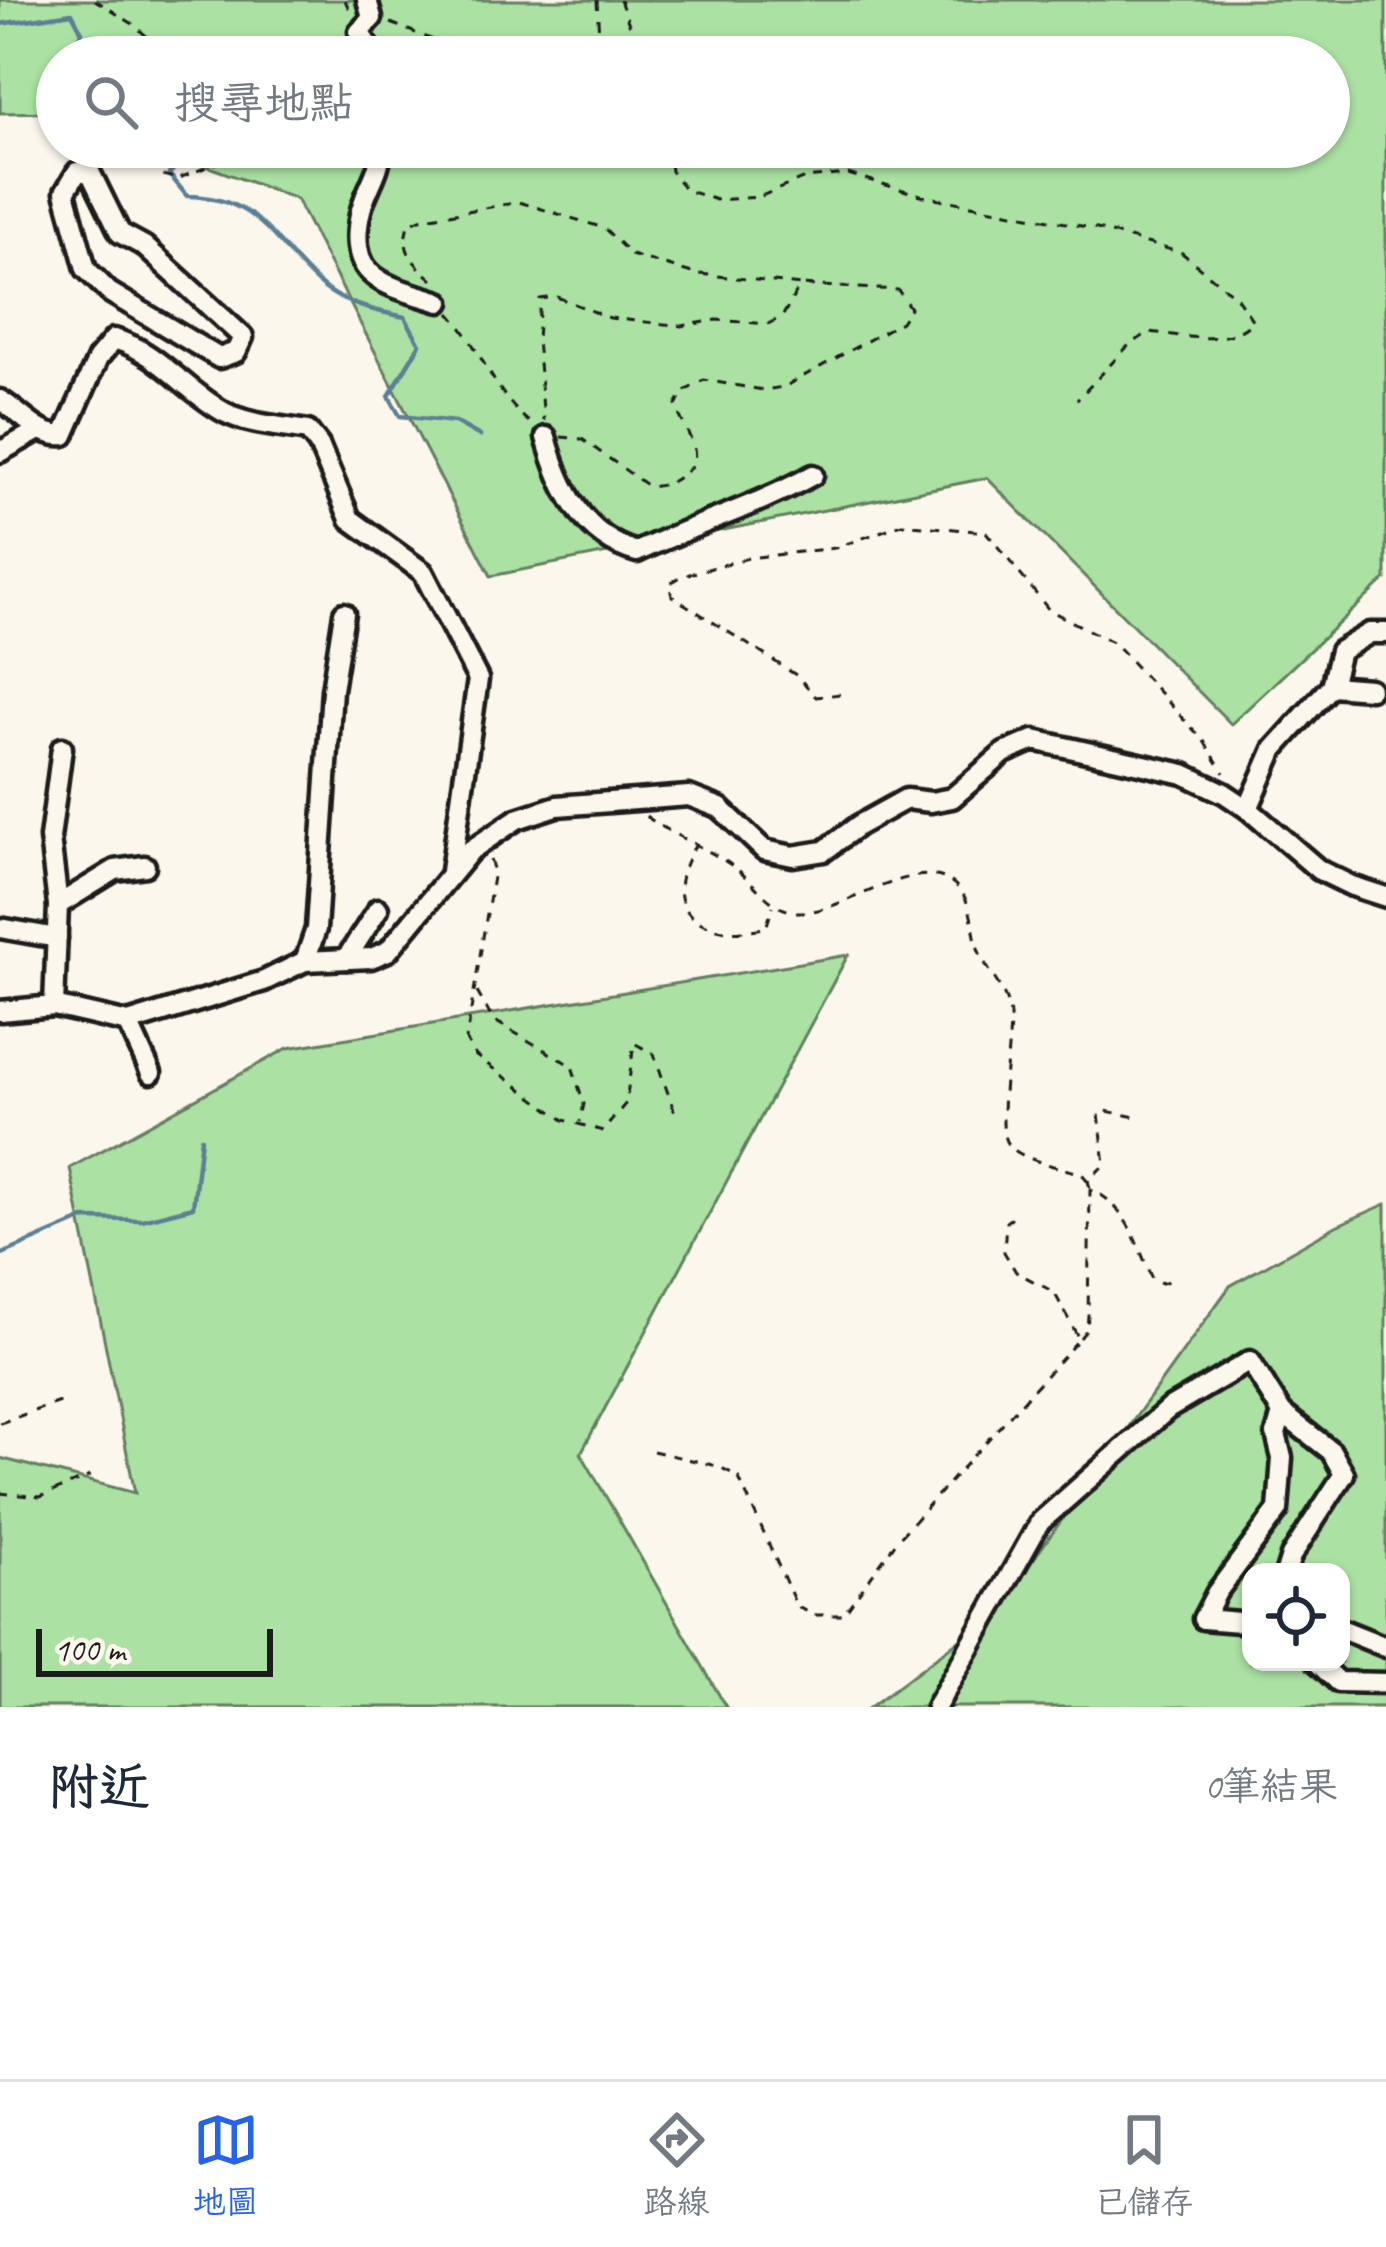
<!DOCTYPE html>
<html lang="zh-TW">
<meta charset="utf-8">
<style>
body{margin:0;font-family:Caveat,"LXGW WenKai TC",sans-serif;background:#f6f6f7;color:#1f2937}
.controls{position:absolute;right:36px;bottom:36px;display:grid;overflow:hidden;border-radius:24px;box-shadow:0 3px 9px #0004}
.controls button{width:108px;height:108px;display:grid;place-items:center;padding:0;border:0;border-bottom:3px solid #e0e1e3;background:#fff;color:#1f2937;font:60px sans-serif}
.scale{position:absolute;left:36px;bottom:30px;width:237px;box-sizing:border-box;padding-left:12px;border:6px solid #1c1c1c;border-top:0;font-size:33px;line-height:42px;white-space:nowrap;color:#1c1c1c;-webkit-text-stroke:9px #fbf7ec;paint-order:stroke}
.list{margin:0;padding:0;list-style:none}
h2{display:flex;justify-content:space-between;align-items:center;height:156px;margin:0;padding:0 48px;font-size:51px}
h2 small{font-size:39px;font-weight:400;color:#747a83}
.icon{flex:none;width:66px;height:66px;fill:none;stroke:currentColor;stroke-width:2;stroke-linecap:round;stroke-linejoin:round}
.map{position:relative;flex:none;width:1386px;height:1707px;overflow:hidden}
.search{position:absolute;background:#fff;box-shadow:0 3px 9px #0004;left:36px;right:36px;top:36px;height:132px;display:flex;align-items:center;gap:30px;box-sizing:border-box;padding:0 42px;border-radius:66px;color:#747a83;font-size:45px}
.sheet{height:372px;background:#fff}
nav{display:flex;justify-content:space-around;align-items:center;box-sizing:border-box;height:168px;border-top:3px solid #e0e1e3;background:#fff;font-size:33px;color:#747a83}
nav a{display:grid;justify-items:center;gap:6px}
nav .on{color:#2563eb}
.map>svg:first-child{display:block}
.green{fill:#abe1a3;stroke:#647e60;stroke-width:3;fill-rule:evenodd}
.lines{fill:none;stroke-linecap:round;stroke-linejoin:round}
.stream{stroke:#5c7f95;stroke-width:4.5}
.minor-casing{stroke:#1c1c1c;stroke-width:27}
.path{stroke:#1c1c1c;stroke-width:3;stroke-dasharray:9 9;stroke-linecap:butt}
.minor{stroke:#fbf7ec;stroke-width:18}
</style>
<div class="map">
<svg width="1386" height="1707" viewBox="0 0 1386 1707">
<rect width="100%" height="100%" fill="#fbf7ec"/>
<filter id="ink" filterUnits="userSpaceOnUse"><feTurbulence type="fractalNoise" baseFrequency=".00833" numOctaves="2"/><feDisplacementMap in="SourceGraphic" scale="24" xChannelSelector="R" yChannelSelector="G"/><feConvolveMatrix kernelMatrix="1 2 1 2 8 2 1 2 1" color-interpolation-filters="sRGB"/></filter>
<g filter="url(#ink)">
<g class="green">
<polygon points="0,0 1386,0 1386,579 1231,724 987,478 491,576 296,199 155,147 1329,147 1329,57 57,57 57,112 0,113"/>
<polygon points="848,955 581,1453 726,1707 0,1707 0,1458 135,1493 70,1168 288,1048"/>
<path d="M 1386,1204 L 1386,1707 L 870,1707 L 994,1614 L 1230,1286 L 1336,1226 ZM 1251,1572 L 1341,1572 L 1341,1662 L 1251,1662 Z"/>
</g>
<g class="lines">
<g class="stream">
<polyline points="0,24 72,13 82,32 71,57"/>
<path d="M 194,147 L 169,174 L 187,196 C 259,197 271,240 317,282 C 341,304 375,311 405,317 L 420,344 L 389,396 L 400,416 L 455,422 L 480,436"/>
<polyline points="0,1255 84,1219 142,1220 193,1207 201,1138"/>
</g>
<defs>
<g id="minor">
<polyline points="367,0 372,18 359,32 376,57"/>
<path d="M 381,147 C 381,171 367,187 361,210 C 344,281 387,285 440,302"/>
<polygon points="77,172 90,172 120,233 144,246 243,337 236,352 219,358 109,292 86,269 65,192"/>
<path d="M 0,400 C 21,412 39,438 64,435 L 98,358 L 114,339 C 159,352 184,390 224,412 C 249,425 281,426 308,431 L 319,445 L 350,519 L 423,572 L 478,679 L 451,871"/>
<path d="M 546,437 C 560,488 583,537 637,552 C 695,524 757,506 813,475"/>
<polyline points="0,452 39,430"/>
<polyline points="1331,686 1370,689"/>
<polyline points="1248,809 1274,749 1331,686 1340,651 1370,633 1386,633"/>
<polyline points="58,905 115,870 145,866"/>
<polyline points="0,928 57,938"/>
<polyline points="346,959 378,909"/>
<polyline points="305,961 316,929 332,690 344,613"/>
<polyline points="54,1006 58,905 50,838 62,748"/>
<polyline points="0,1011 54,1006 128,1023 264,981 305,961 371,958 388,951 471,850 517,819 557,806 689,796 720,808 764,850 793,856 824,851 859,825 906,799 931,802 952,798 1004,753 1034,740 1184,774 1224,793 1248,809 1319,870 1352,886 1386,897"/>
<polyline points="128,1023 151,1073"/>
<polyline points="1282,1413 1331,1451 1344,1474 1291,1556 1286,1572"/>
<polyline points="1341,1629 1386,1647"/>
<polyline points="1317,1662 1338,1682 1386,1683"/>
<polyline points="936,1707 1040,1522 1168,1409 1250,1361 1282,1413 1276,1434 1282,1458 1278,1510 1217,1592 1203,1619 1251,1623"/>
</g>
</defs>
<use href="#minor" class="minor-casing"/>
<g class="path">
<polyline points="95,0 133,24 170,57"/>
<polyline points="345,0 351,14"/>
<polyline points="597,0 600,57"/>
<polyline points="620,0 641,57"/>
<polyline points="391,23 438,42 450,57"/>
<polyline points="171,147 156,165 163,175 177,179 224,160 300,162 333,147"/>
<path d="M 668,147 L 671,171 L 686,190 L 716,200 L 759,197 L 805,178 L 848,174 L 924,196 L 1097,229 L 1182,253 L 1237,298 L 1253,321 C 1229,348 1182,335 1149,332 L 1127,347 L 1077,400"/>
<path d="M 433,280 C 414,263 400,252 408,225 L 420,219 L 519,202 L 604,228 L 631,255 L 692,273 L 800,285 L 782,317 L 768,324 L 717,320 L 682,326 L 610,318 L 557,297 L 540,299 L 537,339 L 544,421"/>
<path d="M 450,313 C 481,348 495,397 533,425"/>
<path d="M 561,437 L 582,439 L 649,487 C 666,485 673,483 687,471 C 707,454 682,428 676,406 L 683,392 L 704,380 L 763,390 L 784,387 L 901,322 L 910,308 L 898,290 L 800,285"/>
<polyline points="840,694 816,697 796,675 672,596 669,584 682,576 748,558 835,548 902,524 986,532 1049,610 1114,643 1204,741 1224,773"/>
<path d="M 646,816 C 674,838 711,848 739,871 C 758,887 772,911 798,912 C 845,915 924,846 960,890 C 973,906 972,932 979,951 C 988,973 1008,992 1010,1016 C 1011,1042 996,1128 1007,1143 C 1020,1161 1062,1167 1082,1174 L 1088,1181"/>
<path d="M 697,843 C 671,882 671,922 727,931 C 738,933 754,929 766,928 L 773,906"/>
<polyline points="490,860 494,871 466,1040 476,1056 564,1120 603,1131 626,1103 634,1043 654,1054 675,1113"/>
<polyline points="477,992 493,1020 572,1066 584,1104 580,1122"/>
<polyline points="1090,1188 1088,1181 1105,1164 1099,1114 1106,1111 1136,1117"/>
<path d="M 1080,1338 L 1087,1329 L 1088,1315 L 1090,1190 C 1125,1201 1139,1249 1152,1279 L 1162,1283 L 1174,1279"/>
<polyline points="0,1423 68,1399"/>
<polyline points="653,1451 717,1466 738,1476 797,1607 816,1615 843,1615 898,1539 1079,1339 1054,1292 1016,1272 1004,1252 1006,1222 1019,1212"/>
<polyline points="0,1493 40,1497 90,1476"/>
</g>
<use href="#minor" class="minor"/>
</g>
</g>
</svg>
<div class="controls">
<button><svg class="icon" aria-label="locate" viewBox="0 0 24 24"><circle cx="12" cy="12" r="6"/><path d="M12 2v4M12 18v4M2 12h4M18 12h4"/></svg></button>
</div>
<div class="scale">100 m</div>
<div class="search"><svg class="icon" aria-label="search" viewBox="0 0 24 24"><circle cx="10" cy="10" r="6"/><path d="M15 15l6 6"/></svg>搜尋地點</div>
</div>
<section class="sheet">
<h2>附近<small>0筆結果</small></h2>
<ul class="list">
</ul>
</section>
<nav>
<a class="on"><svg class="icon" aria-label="map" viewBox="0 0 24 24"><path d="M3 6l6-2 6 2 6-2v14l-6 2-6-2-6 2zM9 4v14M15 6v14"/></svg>地圖</a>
<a><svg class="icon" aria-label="directions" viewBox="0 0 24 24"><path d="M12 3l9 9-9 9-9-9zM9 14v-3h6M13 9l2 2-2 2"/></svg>路線</a>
<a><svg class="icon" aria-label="saved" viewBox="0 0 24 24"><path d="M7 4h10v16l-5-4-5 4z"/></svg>已儲存</a>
</nav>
